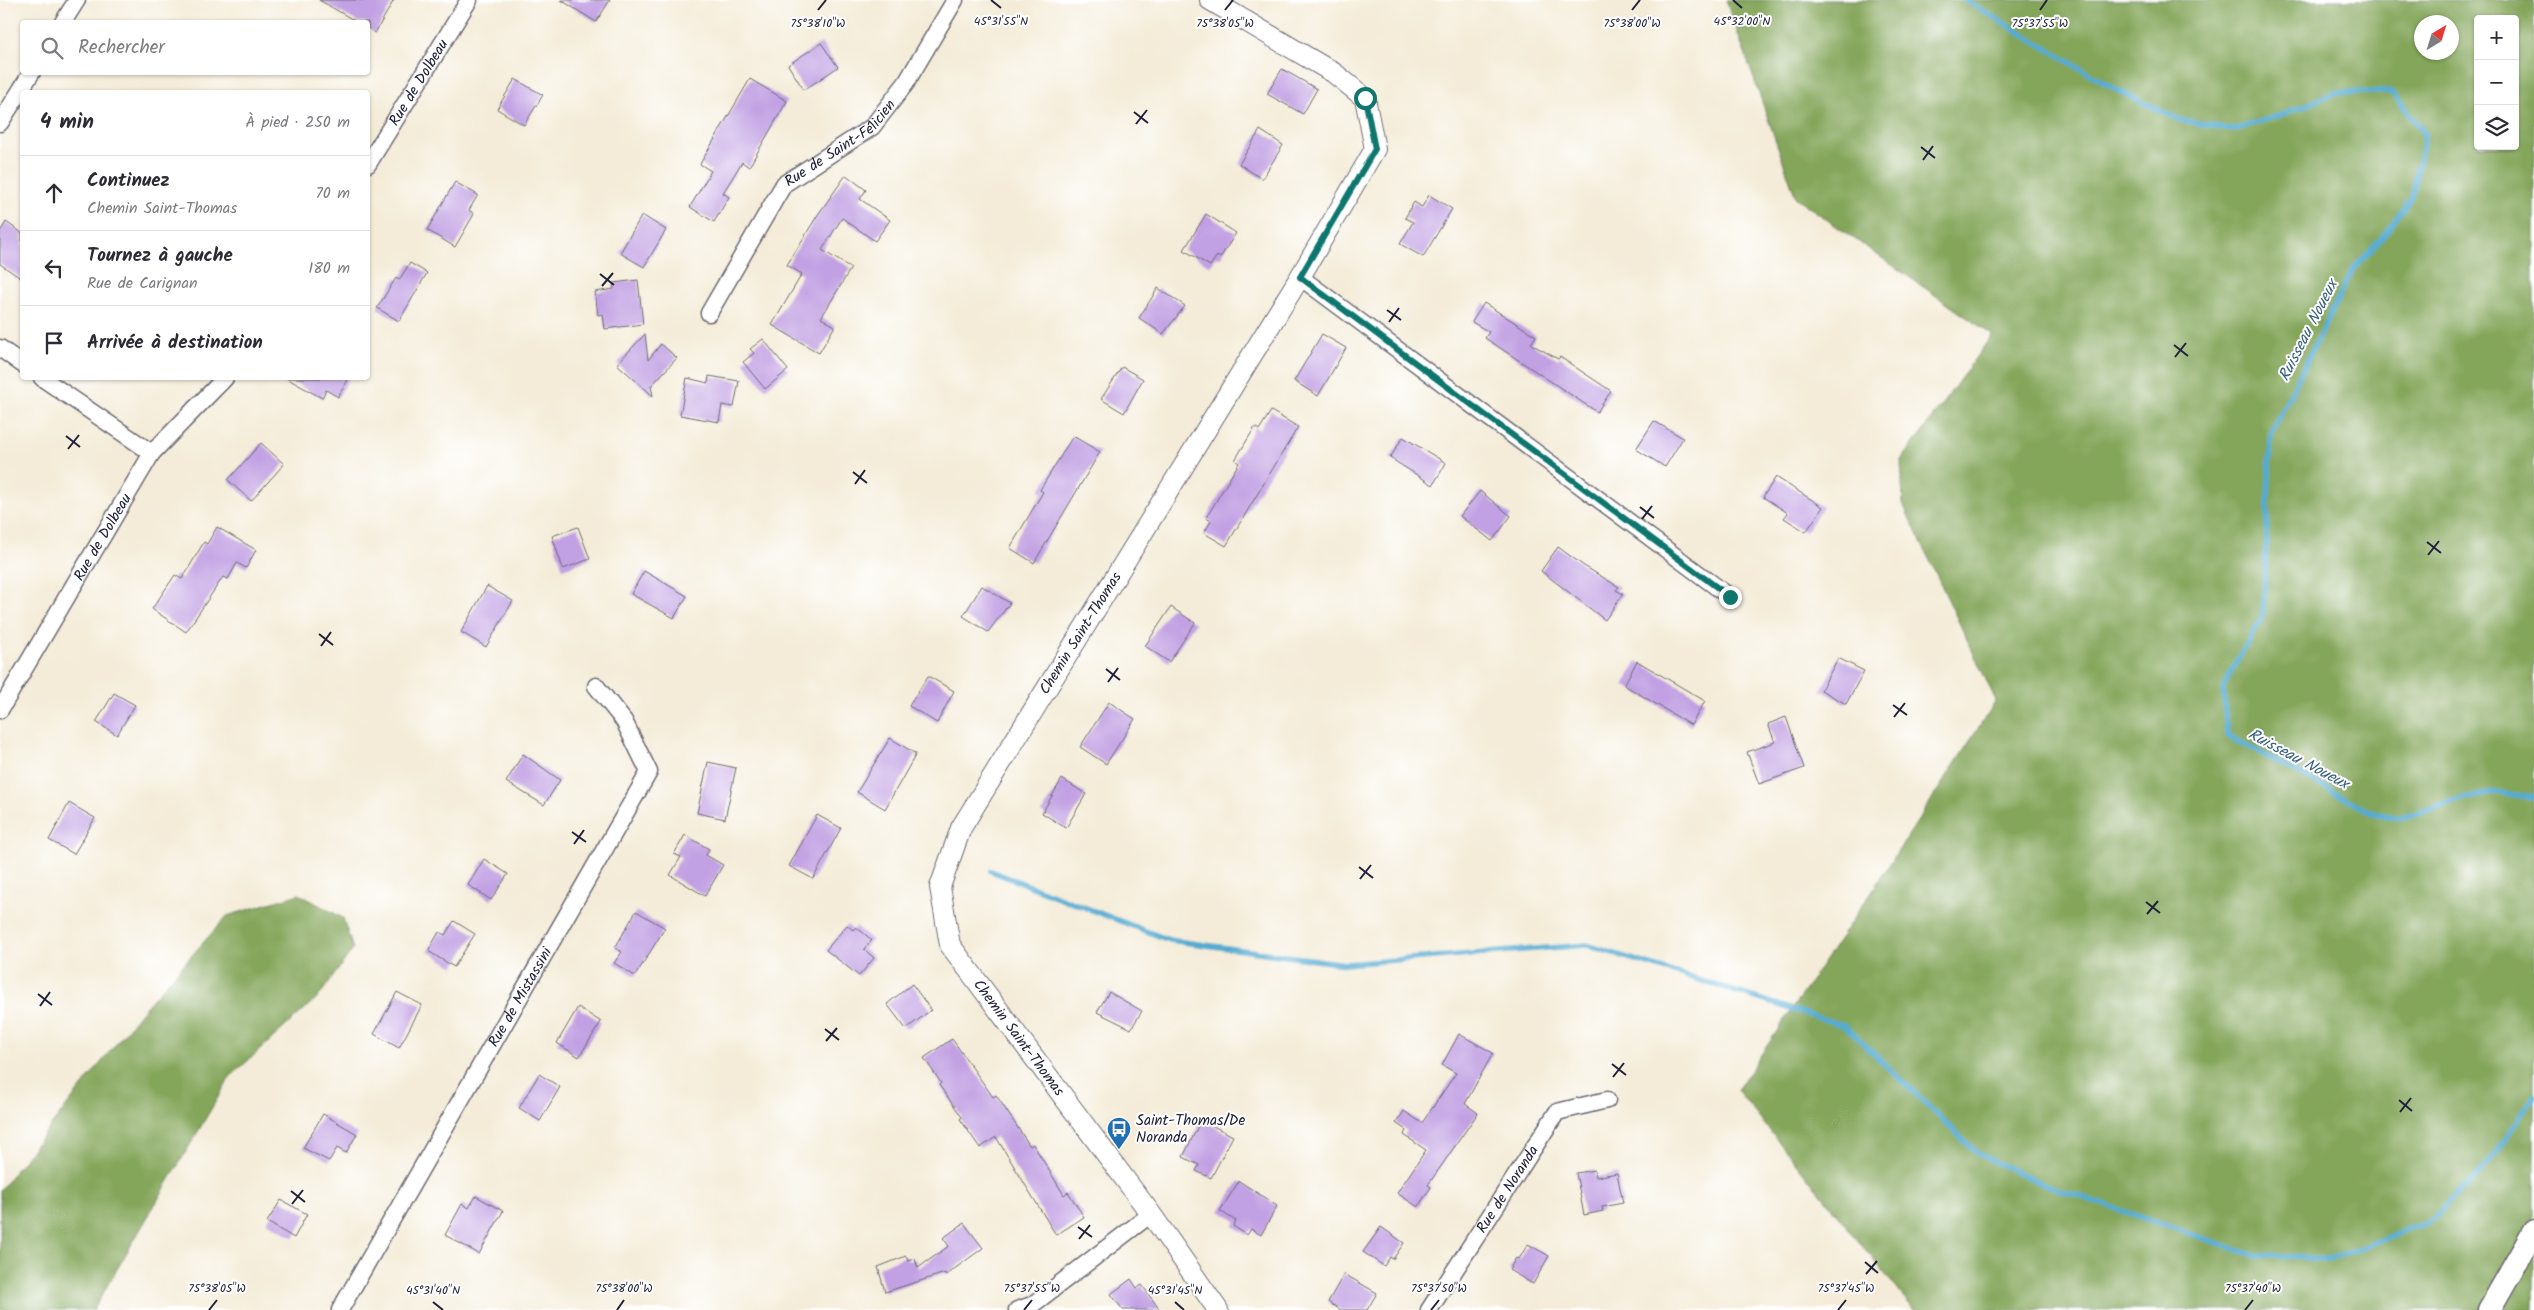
<!DOCTYPE html>
<html lang="fr">
<meta charset="utf-8">
<style>
body{margin:0;font-family:Kalam,sans-serif;background:#f2f2f3;color:#2b2b33}
.controls{position:absolute;right:15px;top:15px;display:grid;overflow:hidden;border-radius:5px;box-shadow:0 1px 4px #0004}
.controls button{width:45px;height:45px;display:grid;place-items:center;padding:0;border:0;border-bottom:1px solid #e1e1e2;background:#fff;color:#2b2b33;font:25px sans-serif}
.compass{position:absolute;left:2414px;top:15px;width:45px;height:45px;border-radius:50%;background:#fff;box-shadow:0 1px 4px #0004;rotate:38deg}
.stop{position:absolute;width:15px;height:15px;margin:-11px;border:4px solid #0f766e;border-radius:50%;background:#fff}
.stop.end{background:#0f766e;border-color:#fff;box-shadow:0 1px 5px #0008}
.list{margin:0;padding:0;list-style:none}
h2{display:flex;justify-content:space-between;align-items:center;height:65px;margin:0;padding:0 20px;font-size:21px}
h2 small{font-size:16px;font-weight:400;color:#7c7c81}
.list li{display:grid;grid-template-columns:32px 1fr auto;gap:15px;align-items:center;box-sizing:border-box;height:75px;padding:0 20px;border-top:1px solid #e1e1e2}
.list b{display:block;font-size:19px;white-space:nowrap}
.list p{margin:0;font-size:16px;white-space:nowrap;color:#7c7c81}
.list em{font-size:16px;font-style:normal;color:#7c7c81}
.icon{flex:none;width:28px;height:28px;fill:none;stroke:currentColor;stroke-width:2;stroke-linecap:round;stroke-linejoin:round}
.map{position:relative;flex:none;width:2534px;height:1310px;overflow:hidden}
.search{position:absolute;background:#fff;box-shadow:0 1px 4px #0004;left:20px;top:20px;width:350px;height:55px;display:flex;align-items:center;gap:12px;box-sizing:border-box;padding:0 18px;border-radius:5px;color:#7c7c81;font-size:19px}
.panel{position:absolute;background:#fff;box-shadow:0 1px 4px #0004;left:20px;top:90px;width:350px;height:290px;border-radius:5px}
.map>svg:first-child{display:block}
.forest{fill:#84a65a;stroke:#53644a;fill-rule:evenodd}
.lines{fill:none;stroke-linecap:round;stroke-linejoin:round}
.stream{stroke:#54abd1;stroke-width:5.5}
.building{fill:#c1a0e3}
.minor-casing{stroke:#6c6972;stroke-width:19}
.tertiary-casing{stroke:#6c6972;stroke-width:22}
.secondary-casing{stroke:#6c6972;stroke-width:25}
.minor{stroke:#fff;stroke-width:16}
.tertiary{stroke:#fff;stroke-width:20}
.secondary{stroke:#fff;stroke-width:22}
.route{stroke:#0f766e;stroke-width:6}
.ticks{fill:none;stroke:#22223b;stroke-width:2}
.labels{text-anchor:middle;stroke-width:4;stroke-linejoin:round;paint-order:stroke}
.street-label{font-size:15px;fill:#22223b;stroke:#fff}
.poi-label{font-size:15px;fill:#22223b;stroke:#fff;text-anchor:start}
.water-label{font-size:16px;font-style:italic;fill:#38607e;stroke:#fff}
.ticks-label{font-size:12px;text-anchor:middle;fill:#22223b;stroke:#fff;stroke-width:4;stroke-linejoin:round;paint-order:stroke}
</style>
<div class="map">
<svg width="2534" height="1310" viewBox="0 0 2534 1310">
<rect width="100%" height="100%" fill="#fff"/>
<filter id="ink" filterUnits="userSpaceOnUse"><feTurbulence type="fractalNoise" baseFrequency=".02" numOctaves="2"/><feDisplacementMap in="SourceGraphic" scale="10" xChannelSelector="R" yChannelSelector="G"/><feConvolveMatrix kernelMatrix="1 2 1 2 8 2 1 2 1" color-interpolation-filters="sRGB"/></filter>
<filter id="wash" filterUnits="userSpaceOnUse"><feTurbulence type="fractalNoise" baseFrequency=".0096" numOctaves="4" result="noise"/><feDisplacementMap in="SourceGraphic" scale="20" xChannelSelector="R" yChannelSelector="G"/><feGaussianBlur stdDeviation="1.12" result="paint"/><feColorMatrix in="noise" values="0 0 0 0 0 0 0 0 0 0 0 0 0 0 0 0 0 1.4 0 .05"/><feComposite in="paint" operator="in"/></filter>
<g filter="url(#wash)">
<rect width="100%" height="100%" fill="#f4ecd8"/>
<g class="forest">
<path d="M 1726,0 L 2534,0 L 2534,1310 L 1914,1310 L 1737,1090 L 1870,894 L 1996,701 L 1903,504 L 1901,461 L 1992,335 L 1796,198 ZM 2478,19 L 2515,19 L 2515,146 L 2478,146 ZM 2422,22 L 2452,22 L 2452,52 L 2422,52 Z"/>
<polygon points="299,894 343,918 353,949 319,996 230,1077 93,1310 0,1310 0,1190 142,1011 227,916"/>
</g>
<g class="lines">
<g class="stream">
<polyline points="1965,0 2117,90 2180,120 2234,130 2287,113 2337,92 2392,92 2425,134 2412,197 2381,239 2353,269 2271,433 2263,615 2223,687 2227,735 2373,813 2400,818 2457,801 2496,792 2534,798"/>
<polyline points="991,871 1169,940 1345,964 1587,945 1845,1026 1978,1154 2043,1184 2253,1255 2330,1259 2427,1223 2486,1167 2534,1095"/>
</g>
</g>
<g id="blocks">
<g class="building">
<polygon points="319,0 394,0 375,33 368,28 368,22 357,22"/>
<polygon points="561,0 610,0 596,22"/>
<polygon points="821,43 838,67 804,90 788,65"/>
<polygon points="1282,69 1317,89 1303,114 1267,94"/>
<polygon points="515,79 543,95 524,125 497,109"/>
<polygon points="750,79 787,101 749,167 742,162 723,193 729,197 714,222 690,207 711,171 700,164"/>
<polygon points="1260,130 1283,145 1262,179 1239,164"/>
<polygon points="846,175 866,190 860,199 890,220 875,241 842,218 822,250 851,268 821,318 835,326 819,353 772,325 802,274 787,265 817,216"/>
<polygon points="455,182 478,195 469,210 474,214 455,247 427,230"/>
<polygon points="1429,195 1452,209 1423,257 1400,244 1413,222 1405,218 1414,202 1422,207"/>
<polygon points="1206,214 1236,233 1220,258 1217,256 1210,266 1184,250"/>
<polygon points="642,215 666,230 644,267 620,253"/>
<polygon points="6,222 22,233 22,279 0,264 0,232"/>
<polygon points="410,263 427,273 399,321 377,308 396,278 399,280"/>
<polygon points="638,280 643,324 605,329 603,314 598,315 595,292 614,289 613,283"/>
<polygon points="1158,288 1185,306 1163,334 1139,318"/>
<polygon points="1484,303 1536,336 1531,344 1558,359 1560,357 1611,391 1597,412 1485,338 1489,332 1472,322"/>
<polygon points="645,334 648,360 661,344 677,358 651,386 653,396 617,364"/>
<polygon points="1322,334 1346,348 1318,396 1294,381"/>
<polygon points="763,339 788,370 765,389 743,362 754,353 750,349"/>
<polygon points="1122,367 1143,379 1124,413 1101,399"/>
<polygon points="709,376 739,381 734,407 722,405 719,422 680,415 687,378 708,383"/>
<polygon points="286,378 349,378 338,397 326,390 322,398"/>
<polygon points="1271,411 1298,427 1226,546 1204,533 1211,521 1206,518 1239,463 1235,460 1255,427 1259,430"/>
<polygon points="1654,421 1683,438 1665,467 1636,449"/>
<polygon points="1073,436 1100,452 1034,563 1010,548 1043,492 1040,490"/>
<polygon points="1403,437 1446,463 1433,485 1390,458"/>
<polygon points="261,443 284,464 251,501 228,480"/>
<polygon points="1776,477 1823,507 1806,532 1784,518 1788,513 1763,497"/>
<polygon points="1480,491 1511,516 1492,541 1460,516"/>
<polygon points="217,527 256,550 246,568 237,563 228,579 223,577 186,632 152,609 175,575 182,579 204,542 207,544"/>
<polygon points="578,527 590,559 563,569 552,536"/>
<polygon points="1558,547 1584,566 1619,587 1616,590 1623,594 1605,620 1541,571"/>
<polygon points="644,571 687,596 674,618 631,594"/>
<polygon points="487,586 513,601 486,647 461,632"/>
<polygon points="982,586 1010,603 988,632 963,616"/>
<polygon points="1171,607 1195,623 1169,662 1145,646"/>
<polygon points="1838,658 1864,671 1846,704 1821,690"/>
<polygon points="1637,661 1705,701 1691,725 1624,685"/>
<polygon points="928,676 954,691 937,723 909,706"/>
<polygon points="114,693 135,705 117,735 96,722"/>
<polygon points="1109,702 1135,719 1106,764 1080,747"/>
<polygon points="1786,717 1804,768 1759,784 1747,752 1775,742 1768,724"/>
<polygon points="890,738 916,754 885,809 857,792"/>
<polygon points="523,754 560,780 544,805 506,782"/>
<polygon points="708,762 736,768 725,819 697,813"/>
<polygon points="1062,779 1086,794 1066,828 1042,813"/>
<polygon points="69,803 95,818 74,854 49,840"/>
<polygon points="817,815 841,828 813,879 789,866"/>
<polygon points="685,835 709,849 706,855 723,865 705,896 670,875 681,857 674,854"/>
<polygon points="484,859 508,874 491,900 468,885"/>
<polygon points="636,911 665,928 635,976 614,963 622,952 615,948"/>
<polygon points="454,921 475,934 454,967 428,951 439,932 445,935"/>
<polygon points="847,925 853,930 856,927 872,940 864,949 874,958 859,976 826,950"/>
<polygon points="912,984 931,1010 906,1029 887,1004"/>
<polygon points="397,992 422,1005 399,1048 374,1034"/>
<polygon points="1109,992 1142,1011 1131,1029 1097,1012"/>
<polygon points="578,1007 601,1022 579,1057 557,1043"/>
<polygon points="1459,1034 1493,1053 1465,1104 1478,1113 1428,1185 1431,1187 1418,1207 1397,1193 1426,1150 1404,1135 1406,1130 1396,1123 1404,1111 1422,1123 1456,1073 1442,1065"/>
<polygon points="952,1039 993,1097 996,1095 1030,1146 1033,1144 1064,1195 1068,1192 1084,1217 1056,1235 996,1137 980,1148 960,1119 962,1117 939,1085 941,1083 924,1058"/>
<polygon points="539,1074 560,1087 540,1121 519,1108"/>
<polygon points="323,1114 357,1134 346,1153 337,1148 329,1161 303,1148"/>
<polygon points="1201,1120 1233,1136 1211,1178 1196,1171 1199,1165 1183,1157"/>
<polygon points="1595,1170 1596,1177 1617,1173 1623,1203 1602,1207 1603,1211 1584,1215 1576,1173"/>
<polygon points="1239,1181 1277,1206 1261,1235 1251,1229 1247,1235 1233,1226 1236,1221 1220,1211"/>
<polygon points="476,1196 503,1211 479,1254 445,1235 462,1204 469,1208"/>
<polygon points="281,1200 307,1214 294,1238 267,1222"/>
<polygon points="964,1223 983,1248 946,1275 945,1273 885,1292 878,1267 906,1256 908,1261 915,1259 918,1268 949,1246 943,1238"/>
<polygon points="1381,1227 1404,1243 1393,1259 1390,1257 1384,1266 1363,1252"/>
<polygon points="1528,1244 1549,1256 1533,1284 1509,1270 1516,1258 1519,1259"/>
<polygon points="1344,1274 1377,1293 1367,1310 1341,1310 1328,1302"/>
<polygon points="1131,1279 1137,1288 1142,1285 1160,1310 1123,1310 1111,1294"/>
</g>
</g>
</g>
<g filter="url(#ink)">
<use href="#blocks" fill-opacity="0" stroke="#6c6972" stroke-width="1"/>
<g class="lines">
<defs>
<g id="minor">
<polyline points="63,22 77,0"/>
<polyline points="0,123 32,72"/>
<path id="s1" d="M 368,164 L 469,0"/>
<polyline points="1300,277 1730,597"/>
<path id="s2" d="M 709,313 L 784,184 L 872,127 L 906,83 L 955,0"/>
<polyline points="0,348 22,364"/>
<polyline points="42,378 152,453"/>
<path id="s3" d="M 0,710 L 152,453 L 225,378"/>
<path id="s4" d="M 340,1310 L 649,772 L 624,721 L 596,686"/>
<polyline points="1017,1310 1032,1305 1151,1214"/>
<path id="s5" d="M 1429,1310 L 1557,1112 L 1607,1100"/>
</g>
<g id="tertiary">
<path id="s6" d="M 1210,0 L 1334,73 L 1365,98 L 1375,149 L 1300,277 L 961,828 L 940,887 L 950,945 L 1151,1214 L 1218,1310"/>
</g>
<polyline id="secondary" points="2489,1310 2534,1231"/>
</defs>
<use href="#minor" class="minor-casing"/>
<use href="#tertiary" class="tertiary-casing"/>
<use href="#secondary" class="secondary-casing"/>
<use href="#minor" class="minor"/>
<use href="#tertiary" class="tertiary"/>
<use href="#secondary" class="secondary"/>
</g>
</g>
<g class="lines" filter="url(#ink)">
<polyline class="route" points="1365,98 1375,149 1300,277 1730,597"/>
</g>
<path class="ticks" d="M 991,0 L 1001,8M 1733,0 L 1742,8M 818,10 L 826,0M 1225,10 L 1233,0M 1632,10 L 1640,0M 2040,10 L 2047,0M 1134,112 L 1148,123M 1136,124 L 1147,110M 1921,147 L 1935,158M 1923,160 L 1933,146M 600,274 L 614,285M 602,286 L 613,273M 1387,310 L 1401,320M 1389,322 L 1399,308M 2174,345 L 2188,356M 2175,357 L 2186,343M 66,436 L 80,447M 68,449 L 79,435M 853,472 L 867,483M 855,484 L 865,470M 1640,507 L 1654,518M 1642,519 L 1652,506M 2427,542 L 2441,553M 2428,555 L 2439,541M 319,634 L 333,645M 321,646 L 331,632M 1106,669 L 1120,680M 1108,682 L 1118,668M 1893,705 L 1907,715M 1894,717 L 1905,703M 572,832 L 586,842M 574,844 L 584,830M 1359,867 L 1373,878M 1360,879 L 1371,865M 2146,902 L 2160,913M 2147,914 L 2158,901M 38,994 L 52,1005M 40,1006 L 50,992M 825,1029 L 839,1040M 826,1041 L 837,1028M 1612,1064 L 1626,1075M 1613,1077 L 1624,1063M 2399,1100 L 2412,1111M 2400,1112 L 2411,1098M 291,1191 L 305,1202M 292,1204 L 303,1190M 1078,1227 L 1092,1237M 1079,1239 L 1090,1225M 1865,1262 L 1878,1273M 1866,1274 L 1877,1261M 433,1302 L 443,1310M 1175,1302 L 1184,1310M 209,1310 L 217,1300M 617,1310 L 624,1300M 1024,1310 L 1032,1300M 1431,1310 L 1439,1300M 1838,1310 L 1846,1300M 2245,1310 L 2253,1300"/>
<defs>
<symbol id="bus-pin" viewBox="-11 -11 22 30"><path d="M0 17L-7.5 6A9.5 9.5 0 1 1 7.5 6Z" fill="#1f6fb2" stroke="#fff"/><path d="M-5-6H5V4H4V6H2V4H-2V6H-4V4H-5ZM-3.5-4V0h7V-4ZM-3.5 1.2v1.5H-2V1.2ZM2 1.2v1.5H3.5V1.2Z" fill="#fff"/></symbol>
</defs>
<g fill-rule="evenodd">
<use href="#bus-pin" x="1105" y="1115" width="28" height="38"/>
</g>
<g class="labels">
<g class="street-label">
<text dy="5" stroke="none"><textPath href="#s1" startOffset="96">Rue de Dolbeau</textPath></text>
<text dy="5" stroke="none"><textPath href="#s2" startOffset="219">Rue de Saint-Félicien</textPath></text>
<text dy="5" stroke="none"><textPath href="#s3" startOffset="201">Rue de Dolbeau</textPath></text>
<text transform="translate(1080 633) rotate(-58)" y="5">Chemin Saint-Thomas</text>
<text dy="5" stroke="none"><textPath href="#s4" startOffset="361">Rue de Mistassini</textPath></text>
<text dy="5" stroke="none"><textPath href="#s6" startOffset="1268">Chemin Saint-Thomas</textPath></text>
<text dy="5" stroke="none"><textPath href="#s5" startOffset="144">Rue de Noranda</textPath></text>
</g>
<g class="poi-label">
<text x="1136" y="1125">Saint-Thomas/De<tspan x="1136" dy="17">Noranda</tspan></text>
</g>
<g class="water-label">
<text transform="translate(2307 330) rotate(-63)" y="6">Ruisseau Noueux</text>
<text transform="translate(2299 758) rotate(28)" y="6">Ruisseau Noueux</text>
</g>
</g>
<g class="ticks-label">
<text x="1001" y="25">45°31'55"N</text>
<text x="1742" y="25">45°32'00"N</text>
<text x="818" y="27">75°38'10"W</text>
<text x="1225" y="27">75°38'05"W</text>
<text x="1632" y="27">75°38'00"W</text>
<text x="2040" y="27">75°37'55"W</text>
<text x="217" y="1292">75°38'05"W</text>
<text x="624" y="1292">75°38'00"W</text>
<text x="1032" y="1292">75°37'55"W</text>
<text x="1439" y="1292">75°37'50"W</text>
<text x="1846" y="1292">75°37'45"W</text>
<text x="2253" y="1292">75°37'40"W</text>
<text x="433" y="1294">45°31'40"N</text>
<text x="1175" y="1294">45°31'45"N</text>
</g>
</svg>
<div class="controls">
<button>+</button>
<button>−</button>
<button><svg class="icon" aria-label="layers" viewBox="0 0 24 24"><path d="M12 4l9 5-9 5-9-5zM3 14l9 5 9-5"/></svg></button>
</div>
<svg class="compass" viewBox="-18 -18 36 36"><path d="M0-13l5 13h-10z" fill="#e53935"/><path d="M0 13l5-13h-10z" fill="#7c7c81"/></svg>
<div class="stop" style="left:1365px;top:98px"></div>
<div class="stop end" style="left:1730px;top:597px"></div>
<div class="search"><svg class="icon" aria-label="search" viewBox="0 0 24 24"><circle cx="10" cy="10" r="6"/><path d="M15 15l6 6"/></svg>Rechercher</div>
<section class="panel">
<h2>4 min<small>À pied · 250 m</small></h2>
<ul class="list">
<li><svg class="icon" aria-label="ahead" viewBox="0 0 24 24"><path d="M12 20V5M6 11l6-6 6 6"/></svg><div><b>Continuez</b><p>Chemin Saint-Thomas</p></div><em>70 m</em></li>
<li><svg class="icon" aria-label="left" viewBox="0 0 24 24"><path d="M17 20v-9H6M10 6l-5 5 5 5"/></svg><div><b>Tournez à gauche</b><p>Rue de Carignan</p></div><em>180 m</em></li>
<li><svg class="icon" aria-label="arrive" viewBox="0 0 24 24"><path d="M6 21V4h12l-3 4 3 4H6"/></svg><div><b>Arrivée à destination</b></div></li>
</ul>
</section>
</div>
